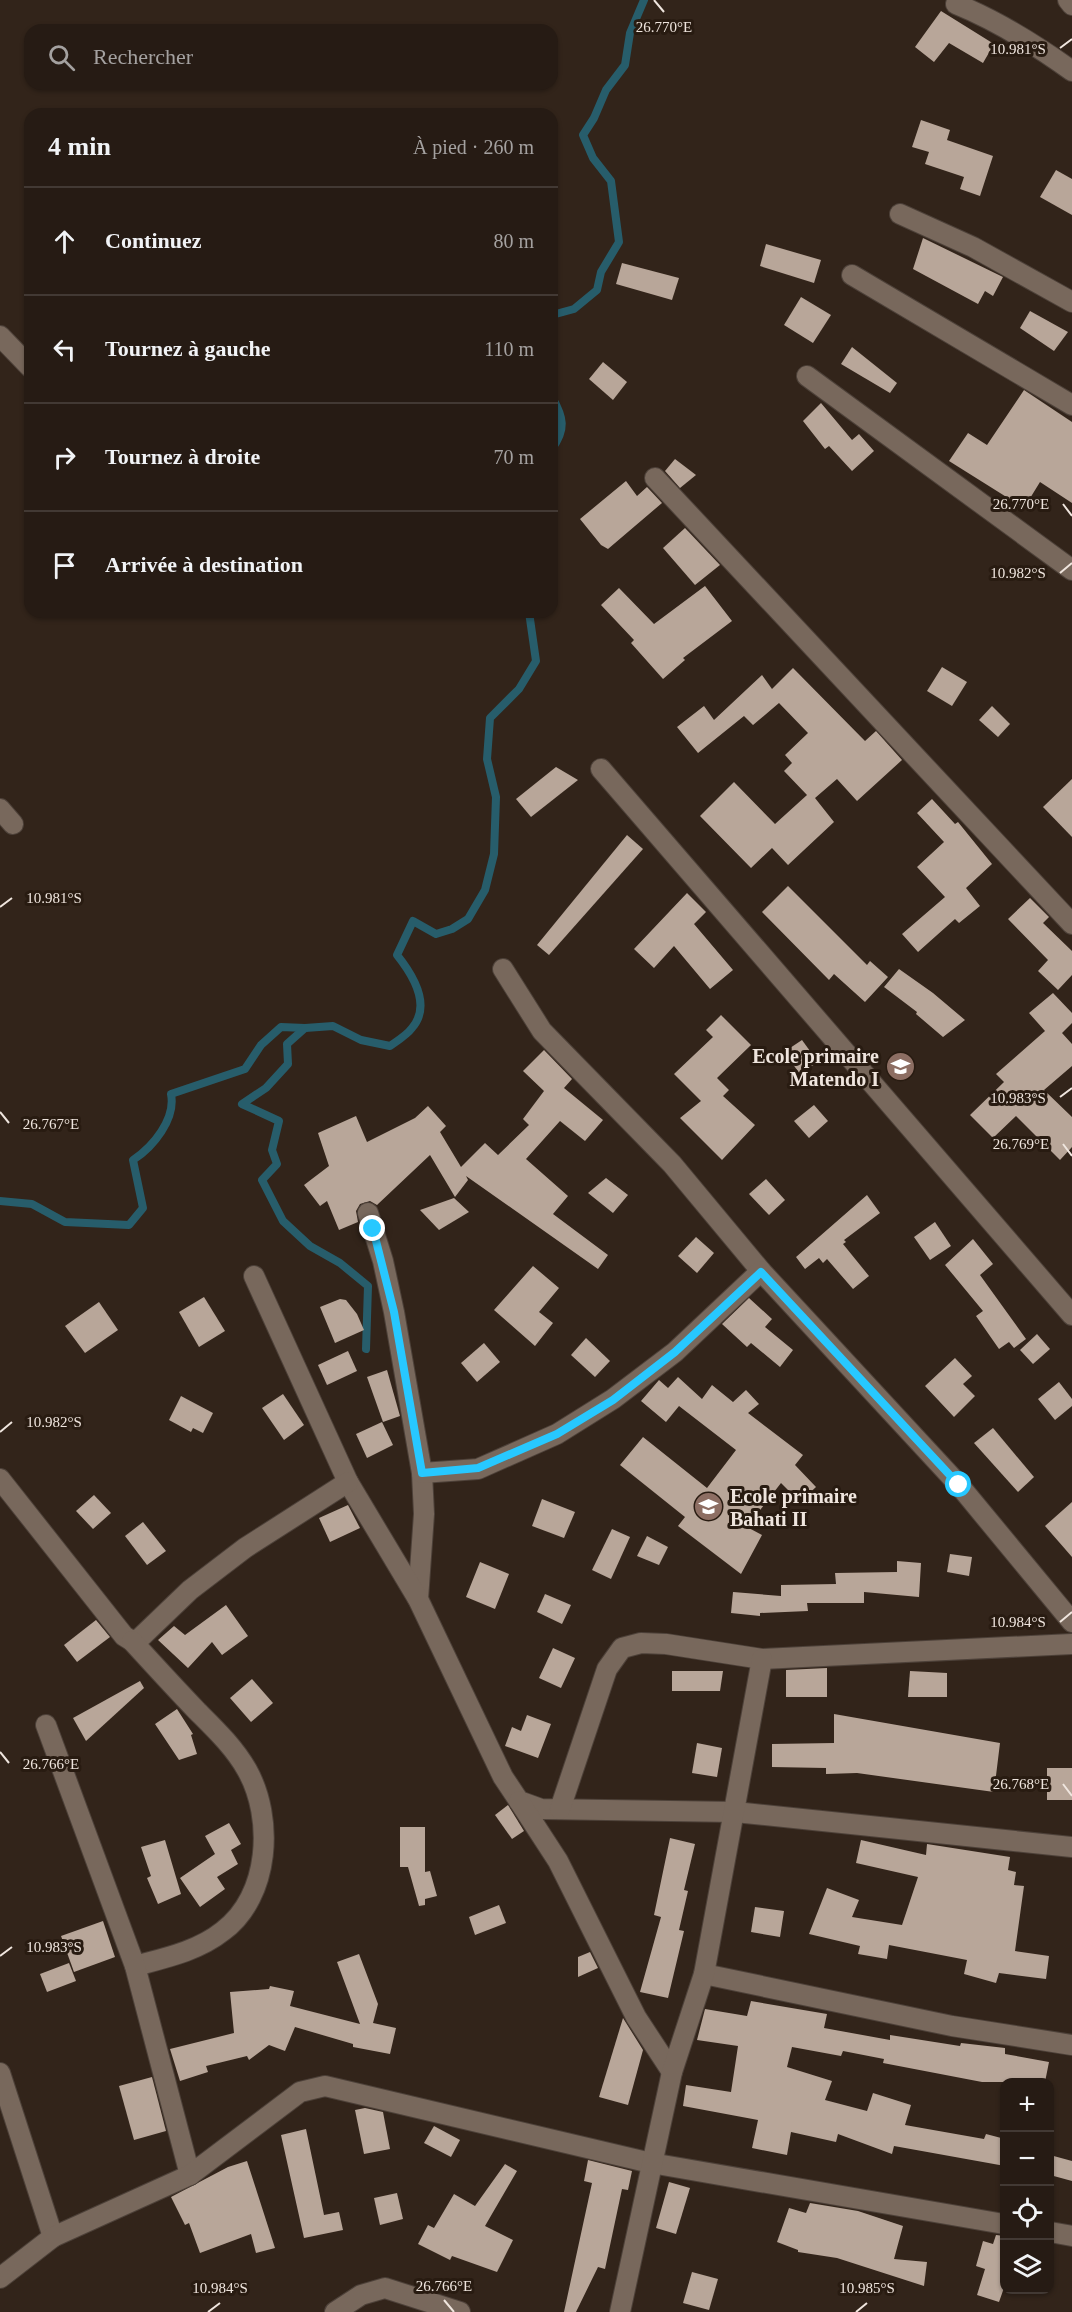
<!DOCTYPE html>
<html lang="fr">
<meta charset="utf-8">
<style>
body{margin:0;font-family:Georgia,serif;background:#322822;color:#f1f3f6}
.controls{position:absolute;right:18px;bottom:18px;display:grid;overflow:hidden;border-radius:12px;box-shadow:0 2px 4px #0004}
.controls button{width:54px;height:54px;display:grid;place-items:center;padding:0;border:0;border-bottom:2px solid #423934;background:#261b14;color:#f1f3f6;font:30px sans-serif}
.stop{position:absolute;width:18px;height:18px;margin:-14px;border:4px solid #27c8ff;border-radius:50%;background:#fff}
.stop.end{background:#27c8ff;border-color:#fff;box-shadow:0 2px 6px #0008}
.list{margin:0;padding:0;list-style:none}
h2{display:flex;justify-content:space-between;align-items:center;height:78px;margin:0;padding:0 24px;font-size:26px}
h2 small{font-size:20px;font-weight:400;color:#a4a1a0}
.list li{display:grid;grid-template-columns:39px 1fr auto;gap:18px;align-items:center;box-sizing:border-box;height:108px;padding:0 24px;border-top:2px solid #423934}
.list b{display:block;font-size:22px;white-space:nowrap}
.list em{font-size:20px;font-style:normal;color:#a4a1a0}
.icon{flex:none;width:33px;height:33px;fill:none;stroke:currentColor;stroke-width:2;stroke-linecap:round;stroke-linejoin:round}
.map{position:relative;flex:none;width:1072px;height:2312px;overflow:hidden}
.search{position:absolute;background:#261b14;box-shadow:0 2px 4px #0004;left:24px;top:24px;width:534px;height:66px;display:flex;align-items:center;gap:15px;box-sizing:border-box;padding:0 21px;border-radius:18px;color:#a4a1a0;font-size:22px}
.panel{position:absolute;background:#261b14;box-shadow:0 2px 4px #0004;left:24px;top:108px;width:534px;height:510px;border-radius:18px}
.map>svg:first-child{display:block}
.lines{fill:none;stroke-linecap:round;stroke-linejoin:round}
.stream{stroke:#275d6b;stroke-width:8}
.building{fill:#b8a699}
.street-casing{stroke:#4d4139;stroke-width:22}
.street{stroke:#78685c;stroke-width:20}
.route{stroke:#27c8ff;stroke-width:8}
.ticks{fill:none;stroke:#efe5de;stroke-width:2}
.labels{text-anchor:middle;stroke-width:6;stroke-linejoin:round;paint-order:stroke}
.poi-label{font-size:20px;font-weight:bold;fill:#efe5de;stroke:#281b11;text-anchor:end}
.ticks-label{font-size:15px;text-anchor:middle;fill:#efe5de;stroke:#281b11;stroke-width:6;stroke-linejoin:round;paint-order:stroke}
</style>
<div class="map">
<svg width="1072" height="2312" viewBox="0 0 1072 2312">
<rect width="100%" height="100%" fill="#32241a"/>
<g class="lines">
<g class="stream">
<polyline points="552,315 574,309 597,290 601,272 619,242 611,181 593,158 583,135 594,118 606,90 625,65 630,33 644,0"/>
<path d="M 552,397 C 564,418 566,429 552,449"/>
<path d="M 0,1201 L 32,1204 L 65,1222 L 129,1225 L 143,1208 L 133,1160 C 153,1147 176,1119 171,1094 L 245,1069 L 261,1045 L 281,1027 L 305,1028"/>
<path d="M 366,1349 L 368,1286 L 340,1263 L 310,1246 L 283,1221 L 262,1180 L 277,1164 L 272,1150 L 279,1121 L 242,1104 L 266,1088 L 288,1064 L 287,1044 L 305,1028 L 333,1026 L 361,1040 L 390,1046 C 397,1041 407,1035 412,1028 C 432,1005 413,975 397,955 L 413,921 L 436,934 L 452,929 L 468,919 L 485,890 L 494,854 L 496,797 L 487,759 L 490,718 L 519,689 L 536,661 L 529,612"/>
</g>
</g>
<g class="building">
<polygon points="941,11 994,44 983,63 949,43 934,62 915,47"/>
<polygon points="921,120 950,130 947,140 993,156 980,196 960,189 964,177 925,164 929,152 912,147"/>
<polygon points="1056,170 1072,179 1072,215 1040,197"/>
<polygon points="923,238 1003,277 993,296 985,291 978,304 913,269"/>
<polygon points="766,244 821,260 814,283 760,266"/>
<polygon points="622,263 679,278 672,300 616,284"/>
<polygon points="801,297 831,315 813,343 784,325"/>
<polygon points="1030,311 1068,332 1054,351 1020,328"/>
<polygon points="852,347 897,383 890,393 841,364"/>
<polygon points="603,362 627,382 613,400 589,379"/>
<polygon points="1024,390 1072,422 1072,503 1040,482 1024,508 949,461 968,433 987,445"/>
<polygon points="821,403 852,440 859,434 874,451 852,471 829,446 825,449 803,421"/>
<polygon points="675,459 696,475 680,488 665,471"/>
<polygon points="626,481 637,496 647,487 662,503 608,549 601,545 580,519"/>
<polygon points="685,528 720,565 695,585 663,548"/>
<polygon points="705,586 732,621 683,658 685,660 663,679 631,643 634,640 601,605 619,588 654,624"/>
<polygon points="942,667 967,682 952,706 927,691"/>
<polygon points="793,668 865,741 876,731 902,760 857,801 837,779 815,798 834,822 788,865 772,848 751,868 700,816 734,782 775,824 807,795 784,771 792,763 785,755 808,733 779,703 753,725 744,716 698,753 677,727 704,706 714,720 762,675 772,689"/>
<polygon points="992,706 1010,724 998,737 979,720"/>
<polygon points="556,767 578,780 531,817 516,799"/>
<polygon points="1072,779 1072,837 1043,807"/>
<polygon points="932,799 955,824 958,822 992,864 966,888 980,906 959,923 955,919 918,952 902,934 945,897 917,867 944,842 917,813"/>
<polygon points="627,835 643,849 549,955 537,945"/>
<polygon points="788,886 867,965 870,961 888,977 865,1002 834,974 829,980 762,912"/>
<polygon points="687,893 706,912 694,924 733,970 710,989 674,946 654,968 634,949"/>
<polygon points="1030,898 1049,917 1043,923 1072,951 1072,975 1058,990 1038,971 1048,960 1008,919"/>
<polygon points="899,969 933,993 965,1020 943,1037 916,1014 917,1012 884,987"/>
<polygon points="1053,993 1072,1013 1072,1023 1062,1033 1072,1044 1072,1066 1044,1090 1072,1117 1072,1147 1060,1160 1016,1116 993,1138 970,1115 1004,1082 996,1074 1045,1031 1029,1013"/>
<polygon points="721,1015 751,1045 717,1078 729,1090 723,1096 755,1125 722,1160 680,1118 701,1101 674,1074 713,1037 706,1030"/>
<polygon points="802,1040 818,1062 800,1074 784,1052"/>
<polygon points="544,1050 572,1079 564,1088 603,1120 585,1141 560,1121 526,1159 568,1196 553,1214 608,1255 598,1269 466,1176 468,1180 455,1197 430,1155 377,1205 370,1201 360,1204 356,1211 358,1222 339,1230 327,1201 320,1206 304,1185 329,1166 318,1133 356,1116 367,1142 415,1118 428,1106 446,1126 440,1132 461,1167 485,1143 498,1155 529,1125 523,1119 544,1091 523,1071"/>
<polygon points="814,1105 828,1121 809,1138 794,1121"/>
<polygon points="606,1178 628,1195 613,1213 588,1193"/>
<polygon points="766,1179 785,1200 769,1215 749,1194"/>
<polygon points="867,1195 880,1213 844,1240 846,1242 843,1244 869,1276 853,1289 827,1259 823,1263 819,1258 805,1269 796,1257"/>
<polygon points="454,1198 469,1212 439,1230 420,1210"/>
<polygon points="935,1222 951,1246 930,1260 914,1237"/>
<polygon points="696,1237 714,1253 697,1273 678,1256"/>
<polygon points="973,1239 993,1264 980,1275 1026,1339 1014,1348 1009,1342 999,1349 976,1316 983,1311 945,1265"/>
<polygon points="533,1266 559,1288 539,1312 553,1323 535,1346 494,1310"/>
<polygon points="204,1297 225,1331 199,1347 179,1312"/>
<polygon points="749,1298 772,1319 765,1327 793,1350 780,1367 751,1343 747,1347 722,1324"/>
<polygon points="340,1299 346,1300 357,1314 364,1330 335,1343 320,1307"/>
<polygon points="99,1302 118,1330 85,1353 65,1326"/>
<polygon points="1037,1334 1050,1349 1033,1364 1020,1350"/>
<polygon points="586,1338 610,1361 595,1377 571,1355"/>
<polygon points="484,1343 500,1362 477,1382 461,1363"/>
<polygon points="348,1351 357,1371 327,1385 318,1365"/>
<polygon points="955,1358 972,1376 963,1384 975,1396 954,1417 925,1386"/>
<polygon points="387,1370 400,1416 383,1422 367,1377"/>
<polygon points="678,1377 702,1399 712,1385 733,1402 746,1390 759,1404 748,1413 803,1455 795,1465 816,1487 800,1502 781,1483 747,1527 762,1535 741,1574 678,1526 685,1517 620,1465 643,1437 707,1488 736,1450 679,1406 666,1422 641,1401 659,1380 668,1388"/>
<polygon points="1059,1382 1072,1399 1072,1406 1055,1420 1038,1399"/>
<polygon points="283,1394 304,1425 284,1440 262,1408"/>
<polygon points="181,1396 213,1413 203,1433 193,1428 191,1432 169,1420"/>
<polygon points="382,1422 393,1445 367,1458 356,1434"/>
<polygon points="993,1428 1034,1477 1018,1492 974,1443"/>
<polygon points="94,1495 111,1513 93,1529 76,1511"/>
<polygon points="542,1499 575,1512 564,1538 532,1526"/>
<polygon points="1072,1502 1072,1557 1045,1526"/>
<polygon points="348,1505 360,1528 330,1542 319,1518"/>
<polygon points="143,1522 166,1551 147,1565 125,1536"/>
<polygon points="612,1529 630,1537 611,1579 592,1570"/>
<polygon points="647,1536 668,1547 659,1565 637,1556"/>
<polygon points="950,1554 972,1557 969,1576 947,1572"/>
<polygon points="897,1561 921,1563 919,1597 864,1592 864,1603 807,1603 808,1611 760,1613 760,1616 731,1613 733,1592 781,1596 781,1585 836,1584 835,1573 897,1572"/>
<polygon points="480,1562 509,1574 495,1609 466,1597"/>
<polygon points="545,1594 571,1605 562,1624 537,1612"/>
<polygon points="226,1605 248,1636 222,1655 212,1642 188,1668 158,1640 174,1626 185,1635"/>
<polygon points="96,1620 110,1637 77,1662 64,1645"/>
<polygon points="553,1648 575,1658 561,1688 539,1678"/>
<polygon points="827,1668 827,1697 786,1697 786,1670"/>
<polygon points="672,1671 723,1671 720,1691 672,1691"/>
<polygon points="910,1671 947,1673 947,1697 908,1697"/>
<polygon points="252,1679 273,1703 251,1722 230,1698"/>
<polygon points="140,1681 144,1688 86,1741 73,1718"/>
<polygon points="177,1709 193,1734 191,1735 197,1754 179,1760 155,1724"/>
<polygon points="834,1714 1000,1743 994,1792 857,1773 826,1774 826,1768 772,1767 772,1744 834,1743"/>
<polygon points="527,1715 551,1724 538,1758 505,1746 512,1727 521,1731"/>
<polygon points="697,1743 722,1748 717,1777 692,1773"/>
<rect x="1047" y="1768" width="25" height="32"/>
<polygon points="508,1805 524,1831 512,1839 495,1815"/>
<polygon points="229,1823 241,1844 231,1850 238,1864 217,1877 225,1889 200,1907 180,1878 215,1854 205,1836"/>
<polygon points="400,1827 425,1827 425,1872 430,1871 437,1896 425,1899 425,1905 419,1906 408,1867 400,1867"/>
<polygon points="670,1838 695,1844 684,1890 688,1891 679,1930 684,1931 668,1998 640,1992 661,1917 654,1915"/>
<polygon points="165,1840 181,1894 158,1904 147,1878 151,1876 141,1847"/>
<polygon points="861,1840 926,1855 927,1844 1010,1857 1008,1870 1016,1872 1014,1885 1024,1886 1015,1951 1049,1956 1046,1979 999,1973 996,1983 964,1974 967,1960 889,1945 887,1959 858,1954 860,1946 809,1934 827,1888 859,1900 852,1917 902,1925 918,1877 856,1863"/>
<polygon points="499,1905 506,1923 475,1935 469,1917"/>
<polygon points="755,1907 784,1911 780,1937 751,1932"/>
<polygon points="103,1921 115,1957 74,1972 61,1936"/>
<polygon points="590,1952 598,1968 578,1977 578,1957"/>
<polygon points="359,1954 378,2004 373,2023 396,2028 390,2054 353,2047 353,2044 295,2027 285,2051 269,2045 249,2060 247,2056 206,2066 208,2072 180,2081 170,2049 234,2033 230,1992 269,1989 270,1986 294,1991 290,2006 360,2024 337,1962"/>
<polygon points="69,1963 76,1981 47,1992 40,1974"/>
<polygon points="751,2001 827,2014 824,2028 890,2040 890,2035 960,2046 961,2043 1005,2048 1005,2054 1049,2062 1045,2082 982,2082 883,2063 884,2059 843,2051 841,2056 792,2047 787,2067 832,2081 825,2100 867,2111 873,2093 911,2105 905,2125 984,2139 986,2134 1005,2139 1005,2166 894,2146 892,2154 838,2134 836,2142 791,2132 787,2155 752,2148 758,2120 683,2106 686,2085 731,2092 738,2046 697,2040 705,2009 747,2016"/>
<polygon points="623,2018 643,2050 628,2105 599,2097"/>
<polygon points="152,2077 166,2131 134,2140 119,2086"/>
<polygon points="365,2108 383,2112 390,2149 364,2154 355,2110"/>
<polygon points="434,2126 460,2140 451,2157 424,2143"/>
<polygon points="306,2129 324,2215 339,2212 343,2230 304,2238 281,2135"/>
<polygon points="1050,2155 1072,2161 1072,2181 1050,2175"/>
<polygon points="588,2160 632,2171 628,2190 622,2189 605,2269 598,2267 576,2312 564,2312 592,2183 584,2181"/>
<polygon points="247,2161 275,2248 256,2253 251,2234 200,2253 189,2223 185,2225 171,2197 228,2167"/>
<polygon points="505,2164 517,2171 485,2226 513,2240 497,2272 452,2256 450,2260 418,2244 428,2225 434,2228 454,2194 475,2206"/>
<polygon points="669,2182 690,2188 676,2234 656,2228"/>
<polygon points="397,2193 403,2219 380,2225 374,2198"/>
<polygon points="810,2203 858,2211 903,2226 894,2259 927,2262 924,2286 837,2258 798,2252 798,2250 777,2242 789,2208 806,2213"/>
<polygon points="996,2235 1005,2236 1005,2285 999,2302 977,2295 985,2269 976,2266 983,2241 993,2244"/>
<polygon points="692,2272 718,2279 709,2310 683,2303"/>
</g>
<g class="lines">
<defs>
<g id="street">
<polyline points="1068,0 1072,5"/>
<path d="M 956,4 C 998,21 1036,45 1072,71"/>
<polyline points="900,214 973,247 1072,302"/>
<polyline points="852,275 1072,405"/>
<polyline points="0,336 30,367"/>
<polyline points="807,376 1072,570"/>
<polyline points="655,478 1072,924"/>
<polyline points="601,769 1072,1315"/>
<polyline points="0,809 13,824"/>
<polyline points="503,969 542,1031 672,1164 761,1271 959,1485 1072,1622"/>
<polyline points="368,1213 383,1261 394,1312 422,1473 424,1514 418,1599"/>
<polyline points="254,1276 348,1482 418,1599 503,1777 519,1801 541,1809 735,1812 1072,1847"/>
<polyline points="422,1473 478,1469 557,1434 613,1399 675,1352 761,1271"/>
<polyline points="0,1479 124,1636 132,1641 140,1638 190,1590 245,1548 348,1482"/>
<path d="M 132,1641 C 153,1664 175,1688 197,1711 C 215,1729 234,1747 247,1770 C 274,1818 270,1896 223,1931 C 198,1951 165,1958 135,1966"/>
<polyline points="46,1725 135,1966 190,2175"/>
<polyline points="519,1801 558,1861 636,2017 672,2072"/>
<polyline points="560,1809 607,1669 622,1648 641,1643 666,1644 762,1659 1072,1644"/>
<polyline points="704,1974 952,2026 1072,2045"/>
<polyline points="0,2073 53,2237"/>
<polyline points="1050,2232 1072,2236"/>
<polyline points="0,2278 53,2237 190,2175 300,2092 325,2086 651,2163 1004,2224"/>
<polyline points="335,2312 361,2295 385,2288 460,2312"/>
<polyline points="620,2312 672,2072 704,1974 762,1659"/>
</g>
</defs>
<use href="#street" class="street-casing"/>
<use href="#street" class="street"/>
</g>
<g class="lines">
<polyline class="route" points="373,1229 394,1312 422,1473 478,1468 557,1434 613,1400 675,1352 761,1272 959,1485"/>
</g>
<path class="ticks" d="M 654,0 L 664,12M 1060,48 L 1072,39M 1063,504 L 1072,516M 1060,573 L 1072,563M 0,907 L 12,898M 1060,1097 L 1072,1088M 0,1112 L 9,1123M 1063,1144 L 1072,1156M 0,1432 L 12,1422M 1060,1622 L 1072,1612M 0,1752 L 9,1763M 1063,1784 L 1072,1796M 0,1956 L 12,1947M 444,2300 L 454,2312M 208,2312 L 220,2303M 856,2312 L 867,2303"/>
<defs>
<symbol id="school-disc" viewBox="-11 -11 22 22"><circle r="9.5" fill="#8d6e63" stroke="#281b11"/><path d="M0-5L7-2L0 1L-7-2ZM-4 1L0 2.5L4 1V4Q0 6-4 4Z" fill="#fff"/></symbol>
</defs>
<g fill-rule="evenodd">
<use href="#school-disc" x="884" y="1050" width="33" height="33"/>
<use href="#school-disc" x="692" y="1490" width="33" height="33"/>
</g>
<g class="labels">
<g class="poi-label">
<text x="879" y="1063">Ecole primaire<tspan x="879" dy="23">Matendo I</tspan></text>
<text x="730" y="1503" text-anchor="start">Ecole primaire<tspan x="730" dy="23">Bahati II</tspan></text>
</g>
</g>
<g class="ticks-label">
<text x="664" y="32">26.770°E</text>
<text x="1018" y="54">10.981°S</text>
<text x="1021" y="509">26.770°E</text>
<text x="1018" y="578">10.982°S</text>
<text x="54" y="903">10.981°S</text>
<text x="1018" y="1103">10.983°S</text>
<text x="51" y="1129">26.767°E</text>
<text x="1021" y="1149">26.769°E</text>
<text x="54" y="1427">10.982°S</text>
<text x="1018" y="1627">10.984°S</text>
<text x="51" y="1769">26.766°E</text>
<text x="1021" y="1789">26.768°E</text>
<text x="54" y="1952">10.983°S</text>
<text x="444" y="2291">26.766°E</text>
<text x="220" y="2293">10.984°S</text>
<text x="867" y="2293">10.985°S</text>
</g>
</svg>
<div class="controls">
<button>+</button>
<button>−</button>
<button><svg class="icon" aria-label="locate" viewBox="0 0 24 24"><circle cx="12" cy="12" r="6"/><path d="M12 2v4M12 18v4M2 12h4M18 12h4"/></svg></button>
<button><svg class="icon" aria-label="layers" viewBox="0 0 24 24"><path d="M12 4l9 5-9 5-9-5zM3 14l9 5 9-5"/></svg></button>
</div>
<div class="stop" style="left:959px;top:1485px"></div>
<div class="stop end" style="left:373px;top:1229px"></div>
<div class="search"><svg class="icon" aria-label="search" viewBox="0 0 24 24"><circle cx="10" cy="10" r="6"/><path d="M15 15l6 6"/></svg>Rechercher</div>
<section class="panel">
<h2>4 min<small>À pied · 260 m</small></h2>
<ul class="list">
<li><svg class="icon" aria-label="ahead" viewBox="0 0 24 24"><path d="M12 20V5M6 11l6-6 6 6"/></svg><div><b>Continuez</b></div><em>80 m</em></li>
<li><svg class="icon" aria-label="left" viewBox="0 0 24 24"><path d="M17 20v-9H6M10 6l-5 5 5 5"/></svg><div><b>Tournez à gauche</b></div><em>110 m</em></li>
<li><svg class="icon" aria-label="right" viewBox="0 0 24 24"><path d="M7 20v-9h11M14 6l5 5-5 5"/></svg><div><b>Tournez à droite</b></div><em>70 m</em></li>
<li><svg class="icon" aria-label="arrive" viewBox="0 0 24 24"><path d="M6 21V4h12l-3 4 3 4H6"/></svg><div><b>Arrivée à destination</b></div></li>
</ul>
</section>
</div>
